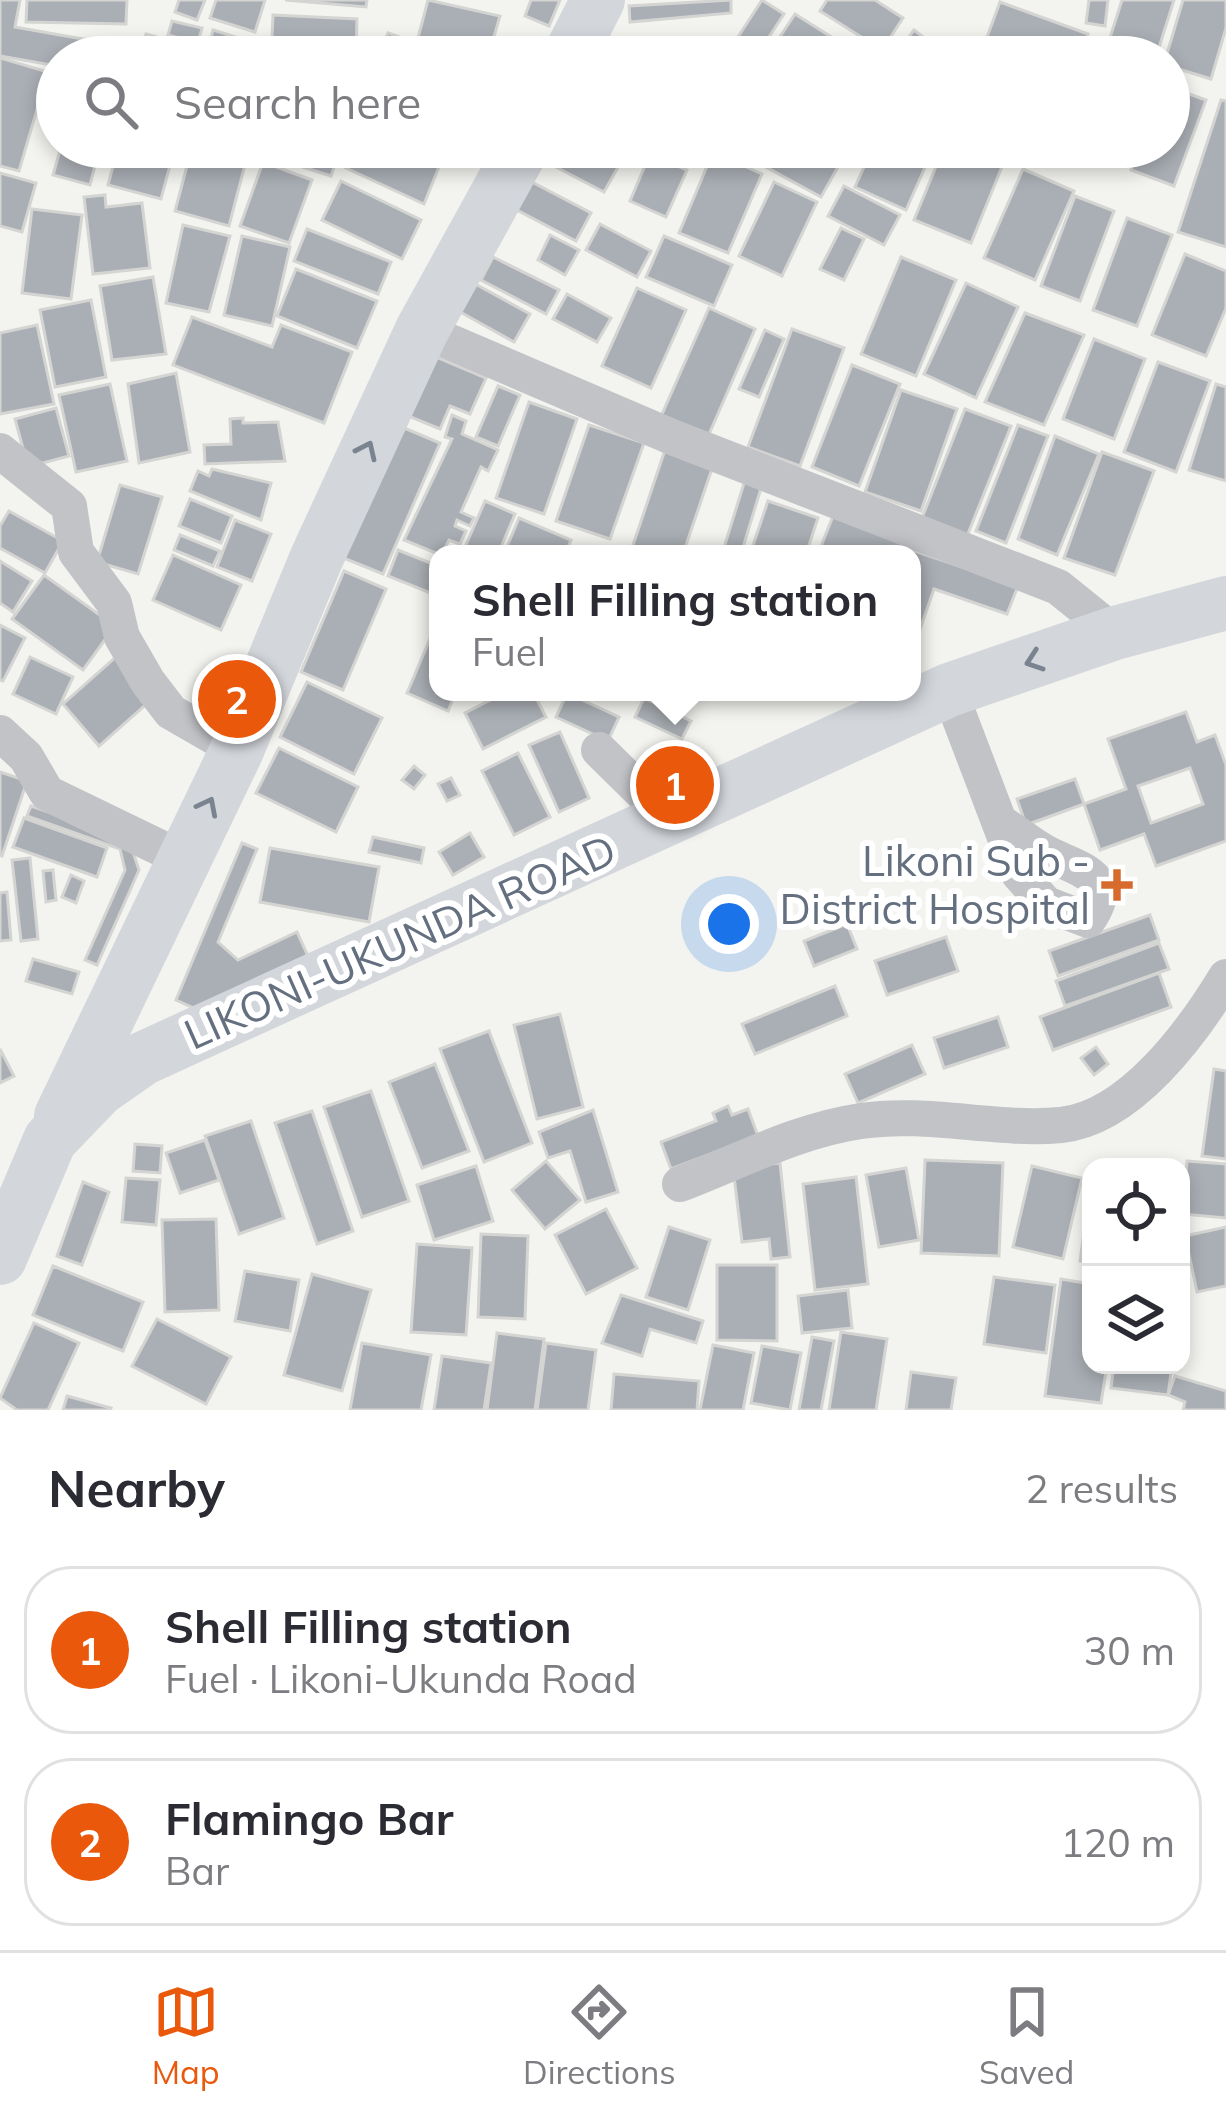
<!DOCTYPE html>
<meta charset="utf-8">
<style>
body{margin:0;font-family:Mulish,sans-serif;background:#f7f7f7;color:#2b2b33}
.controls{position:absolute;right:36px;bottom:36px;display:grid;overflow:hidden;border-radius:24px;box-shadow:0 6px 18px #0003}
.controls button{width:108px;height:108px;display:grid;place-items:center;padding:0;border:0;border-bottom:3px solid #e1e1e2;background:#fff;color:#2b2b33;font:60px sans-serif}
.you{position:absolute;left:729px;top:924px;width:42px;height:42px;margin:-30px;border:9px solid #fff;border-radius:50%;background:#1a73e8;box-shadow:0 0 0 18px #1a73e833}
.badge{display:grid;place-items:center;width:78px;height:78px;border-radius:50%;background:#ea580c;color:#fff;font-size:39px;font-weight:700}
.pin{position:absolute;translate:-50% -50%;border:6px solid #fff;box-shadow:0 3px 12px #0006}
.popup{position:absolute;left:429px;top:545px;width:492px;height:156px;box-sizing:border-box;display:grid;place-content:center;border-radius:24px;background:#fff;filter:drop-shadow(0 3px 9px #0005);font-size:39px;white-space:nowrap;color:#7c7c81}
.popup b{font-size:45px;color:#2b2b33}
.popup::after{content:'';position:absolute;left:50%;top:100%;margin-left:-24px;border:24px solid transparent;border-top-color:#fff}
.list{margin:0;padding:0;list-style:none}
h2{display:flex;justify-content:space-between;align-items:center;height:156px;margin:0;padding:0 48px;font-size:51px}
h2 small{font-size:39px;font-weight:400;color:#7c7c81}
.list li{display:grid;grid-template-columns:78px 1fr auto;gap:36px;align-items:center;box-sizing:border-box;height:168px;margin:0 24px 24px;padding:0 24px;border:3px solid #e1e1e2;border-radius:48px}
.list b{display:block;font-size:45px;white-space:nowrap}
.list p{margin:0;font-size:39px;white-space:nowrap;color:#7c7c81}
.list em{font-size:39px;font-style:normal;color:#7c7c81}
.icon{flex:none;width:66px;height:66px;fill:none;stroke:currentColor;stroke-width:2;stroke-linecap:round;stroke-linejoin:round}
.map{position:relative;flex:none;width:1226px;height:1410px;overflow:hidden}
.search{position:absolute;background:#fff;box-shadow:0 6px 18px #0003;left:36px;right:36px;top:36px;height:132px;display:flex;align-items:center;gap:30px;box-sizing:border-box;padding:0 42px;border-radius:66px;color:#7c7c81;font-size:45px}
.sheet{height:540px;background:#fff}
nav{display:flex;justify-content:space-around;align-items:center;box-sizing:border-box;height:168px;border-top:3px solid #e1e1e2;background:#fff;font-size:33px;color:#7c7c81}
nav a{display:grid;justify-items:center;gap:6px}
nav .on{color:#ea580c}
.map>svg:first-child{display:block}
.building{fill:#aaafb5;stroke:#d4d4d2;stroke-width:3;fill-rule:evenodd}
.lines{fill:none;stroke-linecap:round;stroke-linejoin:round}
.minor{stroke:#c1c3c7;stroke-width:36}
.highway{stroke:#d3d6db;stroke-width:54}
.oneway{stroke:#7a8491}
.poi-dot{fill:#d66b2d;stroke:#fff;stroke-width:4.5}
.labels{text-anchor:middle;stroke-width:12;stroke-linejoin:round;paint-order:stroke}
.poi-label{font-size:42px;fill:#646f7f;stroke:#fff;text-anchor:end}
.street-label{font-size:42px;fill:#646f7f;stroke:#fff}
</style>
<div class="map">
<svg width="1226" height="1410" viewBox="0 0 1226 1410">
<rect width="100%" height="100%" fill="#f3f3ef"/>
<g class="building">
<polygon points="0,0 20,0 15,27 128,47 126,57 57,57 57,66 0,56"/>
<polygon points="27,0 127,0 126,24 26,22"/>
<polygon points="179,0 205,0 197,20 175,12"/>
<polygon points="216,0 265,0 255,32 210,18"/>
<polygon points="285,0 367,0 366,7"/>
<polygon points="428,0 500,16 488,57 418,38"/>
<polygon points="531,0 560,0 549,26 525,16"/>
<polygon points="731,0 731,13 630,22 629,6"/>
<polygon points="762,0 784,14 756,57 725,57"/>
<polygon points="827,0 875,0 903,18 882,50 820,11"/>
<polygon points="1089,0 1108,0 1105,26 1086,23"/>
<polygon points="1122,0 1174,0 1156,57 1107,47"/>
<polygon points="1183,0 1226,0 1226,28 1211,79 1169,66 1166,57"/>
<polygon points="1000,2 1088,34 1080,57 980,56"/>
<polygon points="795,14 863,57 785,57 772,49"/>
<polygon points="273,15 357,19 356,57 271,57"/>
<polygon points="172,21 202,28 198,43 168,35"/>
<polygon points="213,30 258,44 254,57 206,57"/>
<polygon points="914,30 931,43 921,57 895,57"/>
<polygon points="388,33 433,49 430,57 391,57 381,50"/>
<polygon points="146,34 185,45 181,57 139,57"/>
<polygon points="0,58 48,72 19,171 0,166"/>
<polygon points="1169,87 1206,100 1174,186 1131,170 1139,147 1169,147"/>
<polygon points="1221,100 1226,101 1226,247 1178,232"/>
<polygon points="61,147 100,147 90,185 53,175"/>
<polygon points="118,147 175,147 161,199 108,185"/>
<polygon points="192,147 247,157 229,226 175,211"/>
<polygon points="261,147 341,147 331,176 259,153"/>
<polygon points="356,147 447,147 424,204 346,168"/>
<polygon points="557,147 595,147 621,162 604,192 548,163"/>
<polygon points="729,147 800,147 838,167 821,197"/>
<polygon points="873,147 934,147 906,210 855,187"/>
<polygon points="944,147 1010,147 971,243 914,220"/>
<polygon points="1081,147 1131,147 1126,162"/>
<polygon points="713,152 762,174 728,253 679,233"/>
<polygon points="650,154 687,170 666,217 630,201"/>
<polygon points="263,162 312,180 289,243 240,226"/>
<polygon points="1023,169 1074,191 1035,280 984,258"/>
<polygon points="0,173 36,183 22,232 0,226"/>
<polygon points="341,181 421,220 402,259 322,220"/>
<polygon points="530,181 591,213 576,241 515,209"/>
<polygon points="774,182 817,202 782,276 739,256"/>
<polygon points="844,186 900,215 884,245 828,216"/>
<polygon points="105,195 106,207 142,203 150,268 93,274 84,197"/>
<polygon points="1075,196 1114,211 1080,301 1041,286"/>
<polygon points="32,209 82,215 71,299 22,293"/>
<polygon points="1127,218 1172,235 1137,326 1093,310"/>
<polygon points="600,224 651,251 637,277 586,250"/>
<polygon points="183,225 230,236 209,312 166,303"/>
<polygon points="841,228 864,239 844,280 820,269"/>
<polygon points="307,229 391,262 378,294 294,261"/>
<polygon points="550,235 579,250 565,275 538,260"/>
<polygon points="242,236 290,247 272,326 224,315"/>
<polygon points="664,236 732,265 714,306 646,277"/>
<polygon points="1185,254 1226,271 1226,308 1206,356 1152,335"/>
<polygon points="493,257 559,290 546,314 481,280"/>
<polygon points="901,257 956,280 916,376 861,354"/>
<polygon points="296,269 377,301 357,348 277,316"/>
<polygon points="153,277 166,354 112,360 100,286"/>
<polygon points="468,280 530,314 514,342 453,308"/>
<polygon points="966,283 1018,307 976,398 924,374"/>
<polygon points="637,288 686,310 651,388 602,366"/>
<polygon points="567,294 611,318 597,342 553,319"/>
<polygon points="91,300 106,377 55,387 40,310"/>
<polygon points="709,308 755,329 706,441 659,421"/>
<polygon points="1025,313 1084,335 1044,425 985,402"/>
<polygon points="192,317 272,347 281,325 352,352 324,423 173,365"/>
<polygon points="37,325 54,404 0,414 0,333"/>
<polygon points="792,329 844,348 800,466 748,447"/>
<polygon points="765,330 784,339 759,397 739,389"/>
<polygon points="1094,339 1145,359 1114,439 1063,419"/>
<polygon points="434,356 486,378 470,414 450,406 440,429 406,415"/>
<polygon points="1158,362 1210,381 1176,472 1124,452"/>
<polygon points="852,365 900,384 859,486 812,467"/>
<polygon points="176,373 190,452 139,463 128,384"/>
<polygon points="110,384 127,461 76,472 59,395"/>
<polygon points="1216,384 1226,387 1226,481 1189,470"/>
<polygon points="498,386 520,395 498,446 476,437"/>
<polygon points="901,390 957,409 921,511 865,492"/>
<polygon points="529,402 577,419 544,514 496,498"/>
<polygon points="56,408 69,456 28,467 15,419"/>
<polygon points="965,409 1011,426 967,536 922,518"/>
<polygon points="452,415 466,421 462,434 498,450 488,471 481,467 461,512 474,518 470,526 457,520 455,526 466,531 460,544 449,540 445,548 453,554 438,554 404,540 452,439 445,437"/>
<polygon points="243,418 243,423 278,422 285,461 205,464 204,445 231,444 230,419"/>
<polygon points="397,425 440,443 383,574 341,557"/>
<polygon points="589,425 644,443 610,539 556,521"/>
<polygon points="1018,425 1048,436 1006,543 976,531"/>
<polygon points="1055,436 1099,454 1057,555 1018,539"/>
<polygon points="667,444 715,460 683,554 649,554 632,548"/>
<polygon points="1102,452 1154,471 1115,575 1064,558"/>
<polygon points="212,469 271,483 261,520 190,491 198,471 209,476"/>
<polygon points="745,480 762,485 741,554 722,554"/>
<polygon points="120,485 162,497 138,574 97,562"/>
<polygon points="190,499 232,516 221,543 179,526"/>
<polygon points="485,501 515,514 498,554 462,554"/>
<polygon points="768,501 818,518 806,554 750,554"/>
<polygon points="9,511 63,541 45,573 0,548 0,526"/>
<polygon points="833,516 903,543 898,554 818,554"/>
<polygon points="519,518 571,540 565,554 504,554"/>
<polygon points="235,520 271,534 252,581 217,567"/>
<polygon points="180,535 220,551 213,566 174,550"/>
<polygon points="903,547 1018,586 1007,614 934,589 912,652 912,554 901,554"/>
<polygon points="398,550 438,566 438,596 388,576"/>
<polygon points="173,555 241,585 221,630 153,600"/>
<polygon points="0,561 32,581 13,612 0,603"/>
<polygon points="344,571 386,589 343,690 301,672"/>
<polygon points="44,575 115,626 83,670 12,619"/>
<polygon points="438,620 438,692 456,692 448,711 407,693"/>
<polygon points="0,625 25,638 3,681 0,680"/>
<polygon points="30,657 73,677 56,714 13,694"/>
<polygon points="116,657 152,699 99,746 63,704"/>
<polygon points="307,682 382,718 354,774 280,737"/>
<polygon points="506,692 533,692 546,717 483,749 465,713"/>
<polygon points="567,693 619,717 608,741 556,717"/>
<polygon points="644,698 691,721 682,739 635,717"/>
<path d="M 1186,712 L 1197,742 L 1215,735 L 1226,765 L 1226,841 L 1156,866 L 1144,834 L 1100,850 L 1084,804 L 1126,789 L 1108,739 ZM 1190,768 L 1203,804 L 1151,823 L 1138,786 Z"/>
<polygon points="560,732 589,798 559,812 529,745"/>
<polygon points="279,748 358,787 336,832 256,793"/>
<polygon points="518,753 550,817 514,835 482,771"/>
<polygon points="414,766 425,775 414,789 402,780"/>
<polygon points="0,772 27,781 2,856 0,855"/>
<polygon points="451,778 460,795 447,801 438,784"/>
<polygon points="1075,779 1084,804 1026,825 1017,799"/>
<polygon points="31,806 129,840 139,870 97,965 85,960 125,870 120,849 27,816"/>
<polygon points="24,818 107,848 97,877 13,847"/>
<polygon points="470,833 484,857 453,875 439,852"/>
<polygon points="373,837 424,848 421,863 369,852"/>
<polygon points="242,843 257,849 218,942 238,960 297,932 308,956 196,1009 176,1000"/>
<polygon points="270,848 379,867 369,922 260,902"/>
<polygon points="30,858 38,939 21,941 12,860"/>
<polygon points="53,870 56,900 46,902 43,871"/>
<polygon points="71,875 84,881 76,903 62,897"/>
<polygon points="7,892 11,940 0,941 0,893"/>
<polygon points="1150,915 1159,940 1058,976 1049,951"/>
<polygon points="847,924 857,949 814,966 804,941"/>
<polygon points="946,937 958,971 887,995 875,961"/>
<polygon points="1159,943 1169,969 1065,1006 1056,981"/>
<polygon points="33,959 79,972 72,994 26,981"/>
<polygon points="1159,973 1171,1007 1053,1050 1040,1017"/>
<polygon points="835,986 847,1016 755,1054 742,1024"/>
<polygon points="560,1014 583,1107 537,1119 514,1025"/>
<polygon points="998,1017 1008,1047 944,1068 934,1038"/>
<polygon points="489,1031 532,1143 484,1162 440,1049"/>
<polygon points="912,1045 925,1074 858,1103 845,1074"/>
<polygon points="1096,1047 1108,1064 1094,1075 1081,1058"/>
<polygon points="0,1049 14,1076 0,1083"/>
<polygon points="435,1064 469,1151 422,1168 389,1082"/>
<polygon points="1214,1069 1226,1071 1226,1159 1202,1156"/>
<polygon points="371,1091 409,1201 362,1217 324,1107"/>
<polygon points="728,1106 732,1115 748,1109 758,1136 671,1169 661,1142 716,1121 713,1113"/>
<polygon points="593,1110 618,1192 586,1202 570,1151 548,1158 539,1132"/>
<polygon points="312,1111 353,1231 317,1244 275,1123"/>
<polygon points="251,1121 284,1218 239,1234 205,1136"/>
<polygon points="205,1140 219,1180 180,1193 166,1153"/>
<polygon points="135,1144 162,1146 160,1173 133,1171"/>
<polygon points="925,1160 1003,1163 999,1256 921,1253"/>
<polygon points="546,1161 580,1200 545,1229 512,1190"/>
<polygon points="1187,1161 1226,1164 1226,1218 1182,1214"/>
<polygon points="780,1163 790,1257 771,1259 769,1239 742,1242 733,1168"/>
<polygon points="476,1166 493,1221 434,1240 417,1185"/>
<polygon points="1032,1166 1082,1178 1063,1259 1013,1247"/>
<polygon points="906,1168 919,1240 879,1247 866,1175"/>
<polygon points="856,1177 868,1284 815,1290 803,1184"/>
<polygon points="126,1178 160,1180 156,1225 122,1222"/>
<polygon points="83,1182 109,1192 82,1265 57,1256"/>
<polygon points="1091,1183 1091,1263 1080,1261"/>
<polygon points="606,1209 637,1268 586,1294 555,1235"/>
<polygon points="216,1219 219,1310 165,1312 162,1220"/>
<polygon points="669,1227 710,1240 688,1310 646,1297"/>
<polygon points="1226,1227 1226,1286 1197,1292 1185,1236"/>
<polygon points="481,1234 528,1236 525,1319 478,1317"/>
<polygon points="417,1244 472,1248 466,1335 411,1332"/>
<polygon points="717,1265 777,1265 777,1341 717,1340"/>
<polygon points="53,1266 143,1302 123,1351 33,1315"/>
<polygon points="245,1271 299,1280 290,1331 235,1321"/>
<polygon points="312,1274 371,1290 342,1391 284,1375"/>
<polygon points="994,1277 1055,1285 1046,1353 984,1344"/>
<polygon points="1061,1279 1091,1284 1091,1365 1107,1365 1101,1403 1045,1396"/>
<polygon points="848,1290 852,1328 802,1333 798,1296"/>
<polygon points="621,1295 703,1321 696,1343 650,1329 642,1356 602,1343"/>
<polygon points="157,1319 231,1357 206,1404 132,1366"/>
<polygon points="34,1323 79,1343 48,1410 17,1410 0,1398"/>
<polygon points="841,1332 887,1339 876,1410 829,1410"/>
<polygon points="497,1333 544,1339 535,1410 487,1410"/>
<polygon points="812,1337 834,1341 821,1410 799,1410"/>
<polygon points="362,1343 431,1355 421,1410 350,1410"/>
<polygon points="546,1343 596,1350 588,1410 537,1410"/>
<polygon points="713,1345 754,1353 743,1410 700,1410"/>
<polygon points="762,1346 801,1353 790,1410 751,1403"/>
<polygon points="442,1356 491,1363 484,1410 434,1410"/>
<polygon points="1114,1365 1172,1365 1168,1395 1111,1388"/>
<polygon points="911,1372 956,1378 951,1410 906,1410"/>
<polygon points="614,1374 699,1381 697,1410 611,1410"/>
<polygon points="1175,1376 1226,1391 1226,1410 1183,1410 1185,1402 1168,1395"/>
<polygon points="67,1396 111,1408 110,1410 63,1410"/>
</g>
<g class="lines">
<g class="minor">
<polyline points="422,330 672,437 1058,587 1115,633"/>
<polyline points="0,451 69,506 76,552 114,603 122,637 148,682 171,712 237,750"/>
<path d="M 949,690 L 1019,874 L 1046,904 L 1088,920 C 1120,874 1076,869 1046,853 C 1032,845 1018,834 1004,825"/>
<polyline points="0,733 26,757 47,793 181,858"/>
<polyline points="599,750 671,821"/>
<path d="M 680,1184 C 738,1162 798,1130 861,1121 C 928,1111 995,1131 1061,1125 C 1130,1118 1192,1033 1226,977"/>
</g>
<g class="highway">
<polyline points="569,57 598,0"/>
<polyline points="61,1116 237,750 317,557 422,330 523,147"/>
<polyline points="0,1258 50,1140 99,1089 142,1059 949,690 1115,633 1226,603"/>
</g>
</g>
<defs><path id="oneway-chevron" d="M-2-3.5L2.5 0L-2 3.5" fill="none" stroke-width="1.6" stroke-linecap="round" stroke-linejoin="round" transform="scale(3)"/></defs>
<g class="oneway">
<use href="#oneway-chevron" transform="translate(367 450) rotate(-65)"/>
<use href="#oneway-chevron" transform="translate(1034 661) rotate(161)"/>
<use href="#oneway-chevron" transform="translate(208 806) rotate(-63)"/>
</g>
<path class="poi-dot" d="M1111 867h12v12h12v12h-12v12h-12v-12h-12v-12h12z"/>
<g class="labels">
<g class="poi-label">
<text x="1090" y="876">Likoni Sub -<tspan x="1090" dy="48">District Hospital</tspan></text>
</g>
<g class="street-label">
<text transform="translate(400 942) rotate(-24)" y="15">LIKONI-UKUNDA ROAD</text>
</g>
</g>
</svg>
<div class="controls">
<button><svg class="icon" aria-label="locate" viewBox="0 0 24 24"><circle cx="12" cy="12" r="6"/><path d="M12 2v4M12 18v4M2 12h4M18 12h4"/></svg></button>
<button><svg class="icon" aria-label="layers" viewBox="0 0 24 24"><path d="M12 4l9 5-9 5-9-5zM3 14l9 5 9-5"/></svg></button>
</div>
<div class="you"></div>
<div class="pin badge" style="left:675px;top:785px">1</div>
<div class="popup"><b>Shell Filling station</b>Fuel</div>
<div class="pin badge" style="left:237px;top:699px">2</div>
<div class="search"><svg class="icon" aria-label="search" viewBox="0 0 24 24"><circle cx="10" cy="10" r="6"/><path d="M15 15l6 6"/></svg>Search here</div>
</div>
<section class="sheet">
<h2>Nearby<small>2 results</small></h2>
<ul class="list">
<li><span class="badge">1</span><div><b>Shell Filling station</b><p>Fuel · Likoni-Ukunda Road</p></div><em>30 m</em></li>
<li><span class="badge">2</span><div><b>Flamingo Bar</b><p>Bar</p></div><em>120 m</em></li>
</ul>
</section>
<nav>
<a class="on"><svg class="icon" aria-label="map" viewBox="0 0 24 24"><path d="M3 6l6-2 6 2 6-2v14l-6 2-6-2-6 2zM9 4v14M15 6v14"/></svg>Map</a>
<a><svg class="icon" aria-label="directions" viewBox="0 0 24 24"><path d="M12 3l9 9-9 9-9-9zM9 14v-3h6M13 9l2 2-2 2"/></svg>Directions</a>
<a><svg class="icon" aria-label="saved" viewBox="0 0 24 24"><path d="M7 4h10v16l-5-4-5 4z"/></svg>Saved</a>
</nav>
